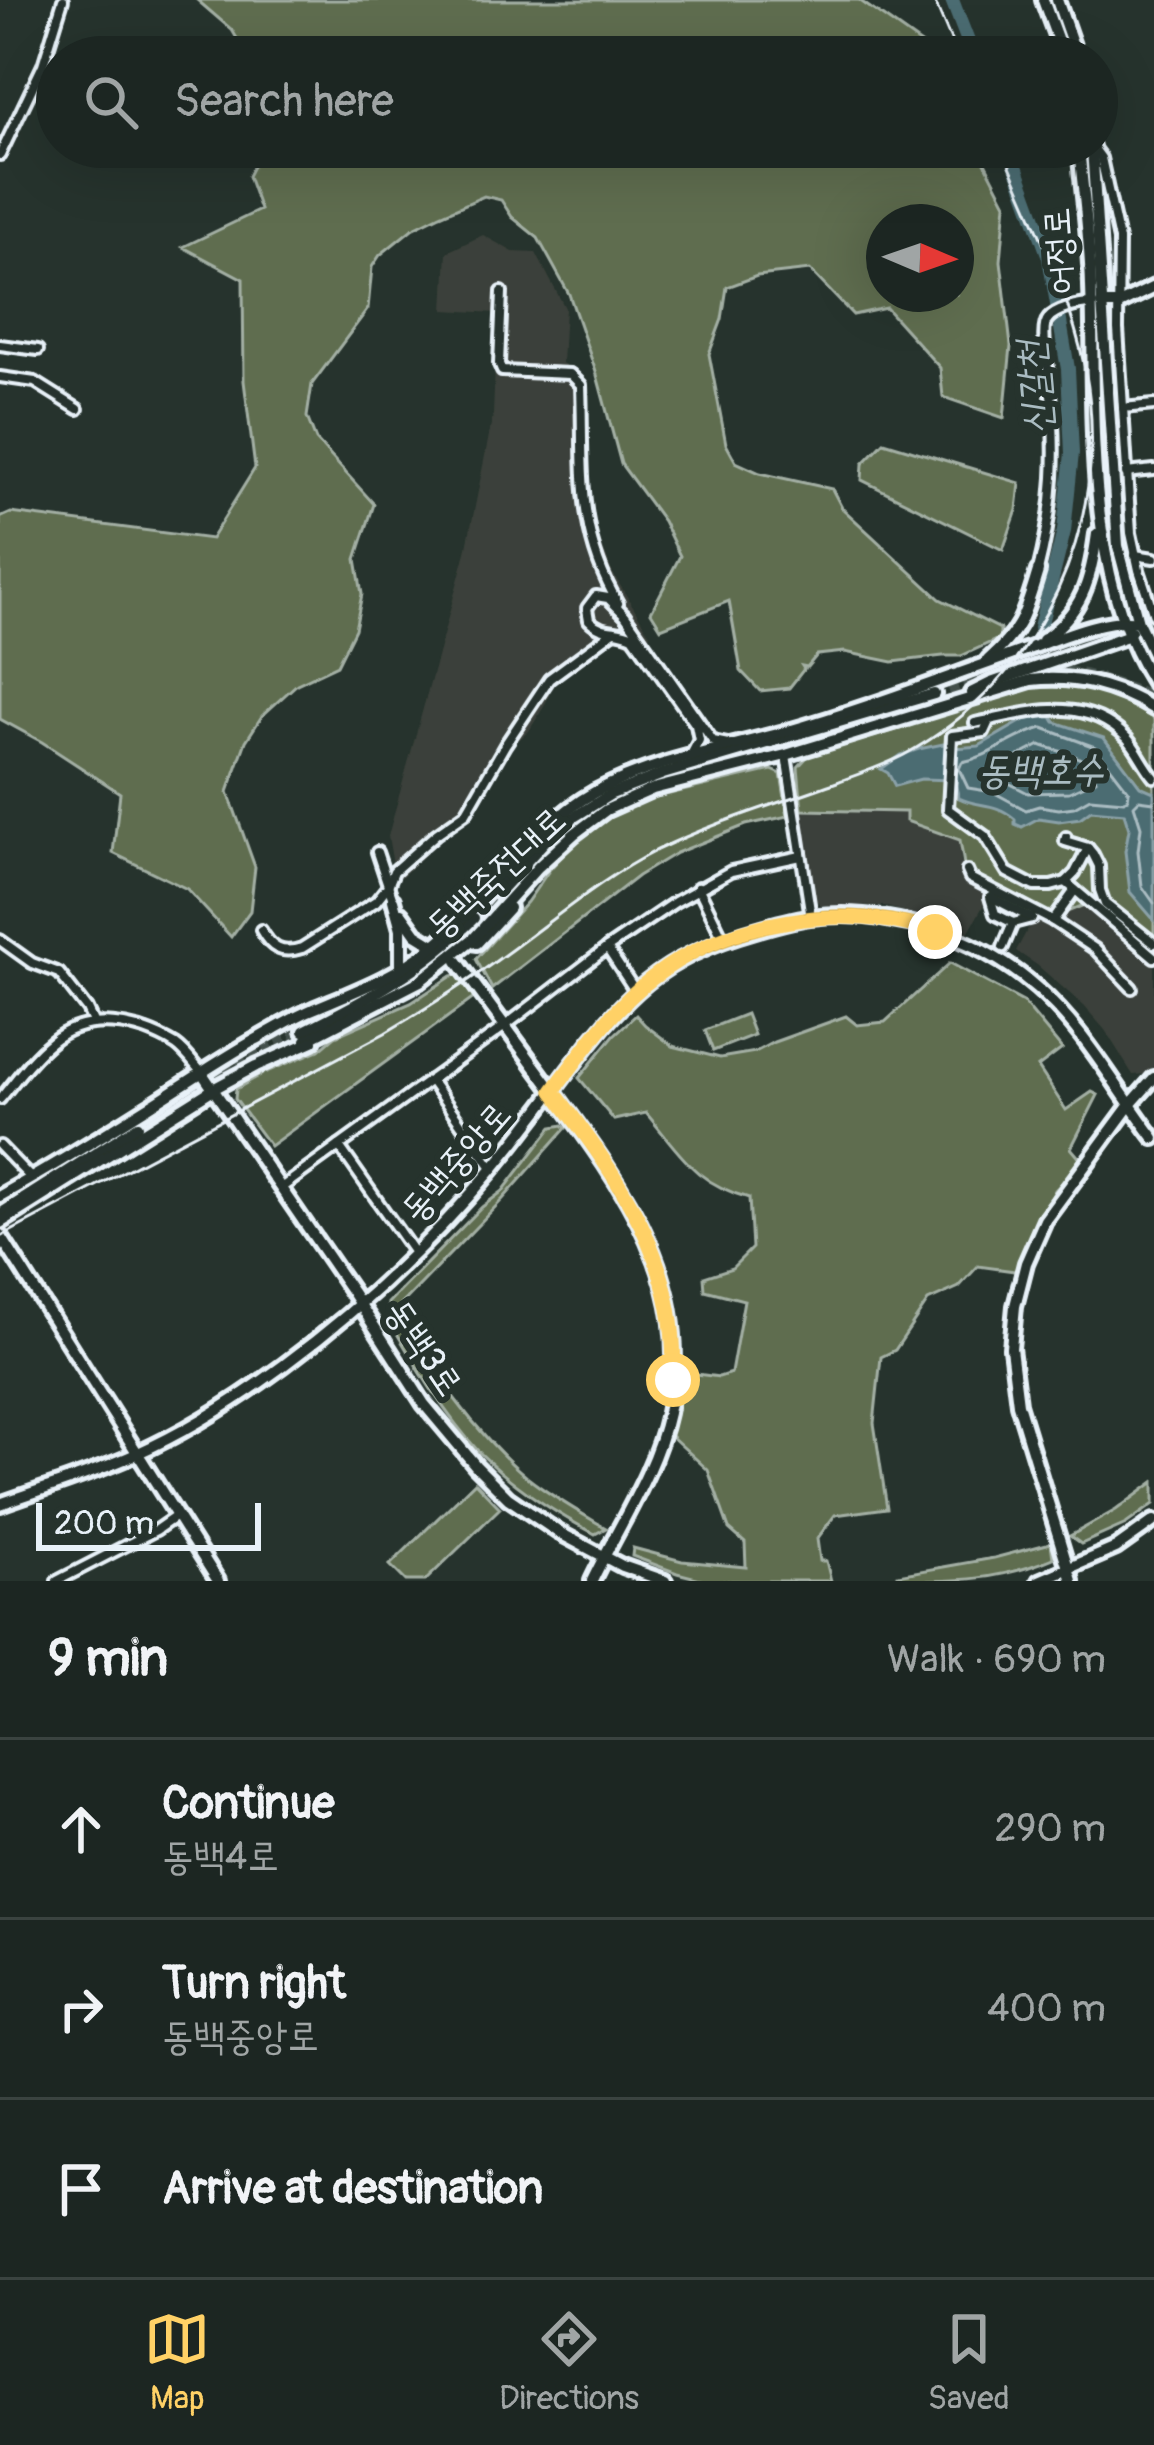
<!DOCTYPE html>
<meta charset="utf-8">
<style>
body{margin:0;font-family:Pangolin,"Poor Story",sans-serif;background:#29322f;color:#f1f3f6}
.compass{position:absolute;left:866px;top:204px;width:108px;height:108px;border-radius:50%;background:#1c2622;box-shadow:0 12px 48px #0002;rotate:92deg}
.scale{position:absolute;left:36px;bottom:30px;width:225px;box-sizing:border-box;padding-left:12px;border:6px solid #e8f1f8;border-top:0;font-size:33px;line-height:42px;white-space:nowrap;color:#e8f1f8;-webkit-text-stroke:9px #26332d;paint-order:stroke}
.stop{position:absolute;width:36px;height:36px;margin:-27px;border:9px solid #ffd166;border-radius:50%;background:#fff}
.stop.end{background:#ffd166;border-color:#fff;box-shadow:0 3px 12px #0008}
.list{margin:0;padding:0;list-style:none}
h2{display:flex;justify-content:space-between;align-items:center;height:156px;margin:0;padding:0 48px;font-size:51px}
h2 small{font-size:39px;font-weight:400;color:#a0a5a5}
.list li{display:grid;grid-template-columns:78px 1fr auto;gap:36px;align-items:center;box-sizing:border-box;height:180px;padding:0 48px;border-top:3px solid #3a4340}
.list b{display:block;font-size:45px;white-space:nowrap}
.list p{margin:0;font-size:39px;white-space:nowrap;color:#a0a5a5}
.list em{font-size:39px;font-style:normal;color:#a0a5a5}
.icon{flex:none;width:66px;height:66px;fill:none;stroke:currentColor;stroke-width:2;stroke-linecap:round;stroke-linejoin:round}
.map{position:relative;flex:none;width:1154px;height:1581px;overflow:hidden}
.search{position:absolute;background:#1c2622;box-shadow:0 12px 48px #0002;left:36px;right:36px;top:36px;height:132px;display:flex;align-items:center;gap:30px;box-sizing:border-box;padding:0 42px;border-radius:66px;color:#a0a5a5;font-size:45px}
.sheet{height:696px;background:#1c2622}
nav{display:flex;justify-content:space-around;align-items:center;box-sizing:border-box;height:168px;border-top:3px solid #3a4340;background:#1c2622;font-size:33px;color:#a0a5a5}
nav a{display:grid;justify-items:center;gap:6px}
nav .on{color:#ffd166}
.map>svg:first-child{display:block}
.built{fill:#3b413a}
.green{fill:#5e6d4f;stroke:#a3afa4;stroke-width:3;fill-rule:evenodd}
.water{fill:#4c6c72;stroke:#8aa1a8;stroke-width:3}
.lines{fill:none;stroke-linecap:round;stroke-linejoin:round}
.shore{stroke:#aabcc2;stroke-width:3}
.river{stroke:#4c6c72;stroke-width:14}
.secondary-tunnel{stroke:#43504b;stroke-width:10;stroke-dasharray:10 5;stroke-linecap:butt}
.street-casing{stroke:#e8f1f8;stroke-width:16}
.secondary-casing{stroke:#e8f1f8;stroke-width:20}
.street{stroke:#26332d;stroke-width:8}
.secondary{stroke:#26332d;stroke-width:10}
.tram{stroke:#e8f1f8;stroke-width:3}
.route{stroke:#ffd166;stroke-width:15}
.labels{text-anchor:middle;stroke-width:12;stroke-linejoin:round;paint-order:stroke}
.street-label{font-size:36px;fill:#e8f1f8;stroke:#26332d}
.water-label{font-size:39px;font-style:italic;fill:#aabcc2;stroke:#26332d}
</style>
<div class="map">
<svg width="1154" height="1581" viewBox="0 0 1154 1581">
<rect width="100%" height="100%" fill="#26332d"/>
<filter id="ink" filterUnits="userSpaceOnUse"><feTurbulence type="fractalNoise" baseFrequency=".00833" numOctaves="2"/><feDisplacementMap in="SourceGraphic" scale="24" xChannelSelector="R" yChannelSelector="G"/><feConvolveMatrix kernelMatrix="1 2 1 2 8 2 1 2 1" color-interpolation-filters="sRGB"/></filter>
<g filter="url(#ink)">
<g class="built">
<polygon points="483,235 513,252 536,253 565,308 562,363 585,378 589,386 586,425 593,522 612,572 650,634 630,645 618,639 610,641 553,685 545,705 529,731 515,743 471,819 448,833 396,882 388,836 466,552 493,415 497,313 444,310 447,252"/>
<polygon points="802,810 907,812 906,822 960,839 961,861 992,890 968,933 946,923 883,906 820,905 813,895"/>
<polygon points="1094,901 1154,951 1154,1068 1148,1074 1133,1075 1105,1030 1084,1006 1037,965 1016,951 1036,914"/>
</g>
<g class="green">
<polygon points="197,0 859,0 927,48 931,57 248,57 232,30"/>
<path d="M 263,147 L 977,147 L 1006,203 L 1001,261 L 1011,346 L 1004,418 L 943,397 L 940,368 L 886,308 L 853,315 L 810,270 L 757,276 L 727,287 L 722,319 L 709,354 L 726,444 L 736,462 L 760,473 L 832,489 L 842,508 L 940,599 L 1000,629 L 1000,638 L 961,656 L 943,656 L 893,662 L 845,652 L 817,655 L 807,667 L 802,666 L 804,669 L 789,688 L 760,691 L 741,671 L 729,601 L 661,628 L 651,612 L 680,556 L 663,521 L 621,464 L 597,375 L 569,294 L 538,238 L 512,217 L 501,200 L 484,196 L 440,215 L 412,229 L 380,255 L 372,267 L 368,309 L 312,384 L 307,417 L 316,440 L 374,504 L 356,559 L 362,594 L 355,629 L 337,665 L 297,684 L 262,716 L 246,741 L 228,792 L 255,867 L 250,911 L 231,937 L 187,889 L 113,853 L 120,793 L 42,742 L 0,719 L 0,518 L 11,513 L 211,539 L 255,468 L 244,381 L 243,279 L 183,247 L 260,210 L 248,176 ZM 884,222 L 956,222 L 956,294 L 884,294 Z"/>
<polygon points="884,442 1020,483 1017,510 1003,550 862,480 863,464"/>
<path d="M 1042,683 C 1088,684 1115,695 1154,719 L 1154,951 L 1094,901 L 1047,920 L 993,890 L 985,892 L 967,883 L 960,840 L 906,821 L 906,812 L 802,810 L 798,767 L 808,756 L 903,728 L 1004,692 Z"/>
<polygon points="772,770 781,774 788,816 746,825 676,853 638,876 492,989 476,959 527,902 550,869 579,838 595,826 624,809 652,798"/>
<path d="M 950,963 L 1023,1002 L 1062,1049 L 1038,1067 L 1066,1110 L 1092,1092 L 1098,1095 L 1071,1148 L 1082,1161 L 1055,1190 L 1015,1271 L 978,1266 L 959,1287 L 928,1301 L 895,1350 L 881,1357 L 874,1423 L 887,1508 L 835,1515 L 817,1539 L 820,1561 L 826,1561 L 831,1581 L 708,1581 L 677,1573 L 632,1556 L 633,1548 L 682,1561 L 746,1567 L 745,1543 L 729,1529 L 708,1470 L 670,1435 L 681,1372 L 719,1377 L 731,1373 L 744,1300 L 705,1290 L 704,1277 L 732,1268 L 752,1248 L 749,1198 C 693,1182 682,1155 646,1113 L 614,1120 L 579,1078 L 614,1035 L 636,1015 L 645,1025 L 673,1046 L 720,1058 L 755,1052 L 774,1042 L 846,1016 L 857,1025 L 885,1022 Z"/>
<polygon points="458,975 474,998 270,1146 235,1099 236,1089 266,1072 319,1050 335,1036 411,1003 452,976"/>
<polygon points="746,1014 754,1035 713,1051 705,1030"/>
<path d="M 563,1125 L 566,1128 L 503,1199 L 395,1311 C 433,1370 474,1433 528,1478 C 552,1497 579,1512 606,1528 L 595,1534 C 553,1512 513,1486 479,1452 C 443,1413 415,1364 388,1318 L 388,1303 L 482,1207 L 503,1191 L 552,1127 Z"/>
<polygon points="475,1482 500,1508 425,1581 406,1581 390,1565"/>
<polygon points="1154,1482 1154,1504 1126,1524 1081,1544 1070,1536 1116,1510"/>
<path d="M 1051,1543 L 1053,1558 C 1000,1581 955,1581 898,1581 L 898,1575 L 994,1558 Z"/>
</g>
<path class="water" d="M 1040,716 L 1052,717 L 1055,722 L 1104,738 L 1140,786 L 1154,792 L 1154,920 L 1130,892 L 1125,851 L 1129,829 L 1124,813 L 1091,810 L 1080,818 L 1059,821 L 1039,818 L 1022,827 L 1015,824 L 1015,819 C 994,801 979,808 959,798 L 954,780 L 921,779 L 895,786 L 888,773 L 881,769 L 901,755 L 919,749 L 943,744 L 955,748 L 979,746 L 1024,720 Z"/>
<g class="lines">
<g class="shore">
<path d="M 1043,728 L 1095,747 L 1129,791 L 1128,799 L 1124,801 L 1090,798 L 1074,807 L 1059,809 L 1039,806 L 1026,810 L 993,792 L 968,788 L 959,769 L 962,762 C 993,756 1013,735 1043,728 Z"/>
<path d="M 1040,745 C 1064,754 1089,753 1096,780 L 1069,792 L 1028,793 L 995,776 L 996,768 Z"/>
<polyline points="1154,802 1139,800 1134,805 1141,827 1138,851 1142,886 1154,903"/>
</g>
<g class="river">
<polyline points="952,0 974,57"/>
<polyline points="1009,147 1049,257 1068,369 1072,453 1064,531 1040,627"/>
</g>
<g class="secondary-tunnel">
<path d="M 1036,670 C 1079,668 1115,682 1154,698"/>
<polyline points="934,694 1006,673"/>
<polyline points="209,1075 304,1031"/>
<polyline points="138,1126 211,1082 245,1067"/>
</g>
<defs>
<g id="street">
<polyline points="1093,147 1101,158 1119,240 1118,329 1131,533 1139,570 1154,615"/>
<polyline points="0,155 43,65 63,0"/>
<path d="M 502,292 L 499,364 L 502,371 L 570,374 L 581,385 C 584,465 575,531 618,603"/>
<polyline points="0,345 38,350"/>
<polyline points="0,377 35,382 78,409"/>
<polyline points="1123,408 1154,405"/>
<polyline points="1126,473 1154,470"/>
<polyline points="1135,555 1154,558"/>
<path d="M 1038,571 C 1055,504 1057,452 1050,383 C 1049,369 1039,329 1048,319 C 1056,309 1080,304 1092,304"/>
<polyline points="989,721 984,732 952,736 948,809 985,836 1007,872 1034,886 1051,886 1066,882 1075,873 1088,848"/>
<path d="M 975,723 C 1028,713 1083,693 1127,738 C 1138,750 1144,766 1154,777"/>
<path d="M 691,755 L 699,740 L 696,725 L 633,636 C 615,627 604,635 589,620 L 587,608 L 596,596 L 608,598 L 625,615 L 713,741 L 728,744"/>
<polyline points="786,755 811,917"/>
<polyline points="1066,837 1065,841 1088,848 1093,854 1099,866 1100,890 1105,904 1154,943"/>
<polyline points="377,852 393,900"/>
<polyline points="967,871 970,878 1053,921"/>
<polyline points="1066,882 1154,957"/>
<polyline points="698,887 724,940"/>
<polyline points="1075,890 1053,921 1095,949 1132,988"/>
<polyline points="990,897 995,914 1013,923 1032,918"/>
<polyline points="991,897 1031,918"/>
<path d="M 261,930 C 271,948 281,955 302,948 L 376,901 L 388,886 L 394,871 L 436,834 L 466,813 L 505,745 L 549,679 L 614,631"/>
<polyline points="0,940 32,963 59,973 87,1009 93,1022"/>
<polyline points="1003,947 1013,923"/>
<polyline points="607,948 636,992"/>
<polyline points="430,1080 493,1169"/>
<path d="M 0,1099 C 16,1080 31,1058 51,1042 C 87,1012 138,1022 176,1045 C 186,1052 194,1064 202,1073"/>
<polyline points="0,1146 31,1178"/>
<polyline points="339,1146 414,1253"/>
<polyline points="281,1188 505,1026 607,948 675,902 731,871 801,856"/>
<polyline points="57,1581 156,1530 176,1516"/>
</g>
<g id="secondary">
<polyline points="1043,0 1064,57"/>
<polyline points="1057,0 1077,57"/>
<path d="M 1079,147 C 1083,193 1090,240 1091,286 C 1096,416 1082,571 1154,684"/>
<polyline points="1092,147 1118,546 1138,622 1154,655"/>
<polyline points="1101,304 1119,304 1154,287"/>
<path d="M 1042,640 C 1083,612 1091,580 1097,534"/>
<path d="M 988,660 C 1022,630 1025,613 1038,571"/>
<polyline points="971,693 991,683 1127,636 1131,631"/>
<polyline points="499,892 558,827 611,794 663,774 934,694"/>
<polyline points="393,900 401,929 401,969"/>
<polyline points="401,913 416,934 434,945"/>
<polyline points="477,943 509,908"/>
<path d="M 457,961 C 488,1003 519,1045 550,1087 C 623,1186 696,1283 668,1413 C 655,1473 618,1526 592,1581"/>
<path d="M 304,1031 C 366,1000 425,969 474,918"/>
<path d="M 306,1040 L 420,981 L 473,939 L 538,867 L 574,834 L 606,810 L 653,789 L 786,755 L 1031,680 C 1076,675 1115,685 1154,709"/>
<polyline points="202,1073 352,1292 424,1404 476,1466 508,1498 558,1532 622,1566 665,1581"/>
<path d="M 0,1196 C 50,1168 99,1138 148,1107 C 183,1085 218,1061 255,1040 C 273,1030 292,1018 311,1010 C 353,992 395,977 431,948 C 490,901 528,829 595,792 C 654,760 721,750 785,732 C 866,709 945,678 1025,650 C 1056,639 1106,616 1138,622"/>
<polyline points="0,1214 138,1126"/>
<polyline points="0,1223 215,1088 256,1066 313,1041"/>
<polyline points="0,1235 218,1581"/>
<path d="M 0,1504 C 45,1488 92,1474 136,1454 C 233,1411 339,1328 415,1253 C 460,1209 501,1161 539,1110 C 570,1069 599,1026 637,991 C 666,964 702,947 739,935 C 762,928 786,920 810,917 C 888,907 978,936 1037,988 C 1086,1031 1115,1087 1154,1138"/>
<polyline points="1039,1581 1116,1548 1154,1521"/>
<polyline points="1072,1581 1018,1404 1011,1348 1015,1306 1026,1263 1045,1220 1129,1106 1154,1078"/>
</g>
</defs>
<use href="#street" class="street-casing"/>
<use href="#secondary" class="secondary-casing"/>
<use href="#street" class="street"/>
<use href="#secondary" class="secondary"/>
<g class="tram">
<polyline points="934,0 958,57"/>
<path d="M 0,1237 L 385,1033 C 427,1008 468,982 507,953 C 557,917 602,878 657,850 C 714,822 777,804 837,782 C 859,774 883,766 904,755 C 1042,681 1114,521 1085,369 C 1070,294 1031,217 1002,147"/>
</g>
</g>
</g>
<g class="lines" filter="url(#ink)">
<path class="route" d="M 673,1380 C 681,1264 620,1179 553,1091 C 583,1052 611,1009 651,979 C 729,918 843,902 935,932"/>
</g>
<g class="labels">
<g class="street-label">
<text transform="translate(1058 251) rotate(-94)" y="13">어정로</text>
<text transform="translate(495 872) rotate(-43)" y="13">동백죽전대로</text>
<text transform="translate(455 1161) rotate(-49)" y="13">동백중앙로</text>
<text transform="translate(425 1347) rotate(56)" y="13">동백3로</text>
</g>
<g class="water-label">
<text transform="translate(1033 388) rotate(-95)" y="14">신갈천</text>
<text x="1041" y="783">동백호수</text>
</g>
</g>
</svg>
<svg class="compass" viewBox="-18 -18 36 36"><path d="M0-13l5 13h-10z" fill="#e53935"/><path d="M0 13l5-13h-10z" fill="#a0a5a5"/></svg>
<div class="scale">200 m</div>
<div class="stop" style="left:673px;top:1380px"></div>
<div class="stop end" style="left:935px;top:932px"></div>
<div class="search"><svg class="icon" aria-label="search" viewBox="0 0 24 24"><circle cx="10" cy="10" r="6"/><path d="M15 15l6 6"/></svg>Search here</div>
</div>
<section class="sheet">
<h2>9 min<small>Walk · 690 m</small></h2>
<ul class="list">
<li><svg class="icon" aria-label="ahead" viewBox="0 0 24 24"><path d="M12 20V5M6 11l6-6 6 6"/></svg><div><b>Continue</b><p>동백4로</p></div><em>290 m</em></li>
<li><svg class="icon" aria-label="right" viewBox="0 0 24 24"><path d="M7 20v-9h11M14 6l5 5-5 5"/></svg><div><b>Turn right</b><p>동백중앙로</p></div><em>400 m</em></li>
<li><svg class="icon" aria-label="arrive" viewBox="0 0 24 24"><path d="M6 21V4h12l-3 4 3 4H6"/></svg><div><b>Arrive at destination</b></div></li>
</ul>
</section>
<nav>
<a class="on"><svg class="icon" aria-label="map" viewBox="0 0 24 24"><path d="M3 6l6-2 6 2 6-2v14l-6 2-6-2-6 2zM9 4v14M15 6v14"/></svg>Map</a>
<a><svg class="icon" aria-label="directions" viewBox="0 0 24 24"><path d="M12 3l9 9-9 9-9-9zM9 14v-3h6M13 9l2 2-2 2"/></svg>Directions</a>
<a><svg class="icon" aria-label="saved" viewBox="0 0 24 24"><path d="M7 4h10v16l-5-4-5 4z"/></svg>Saved</a>
</nav>
